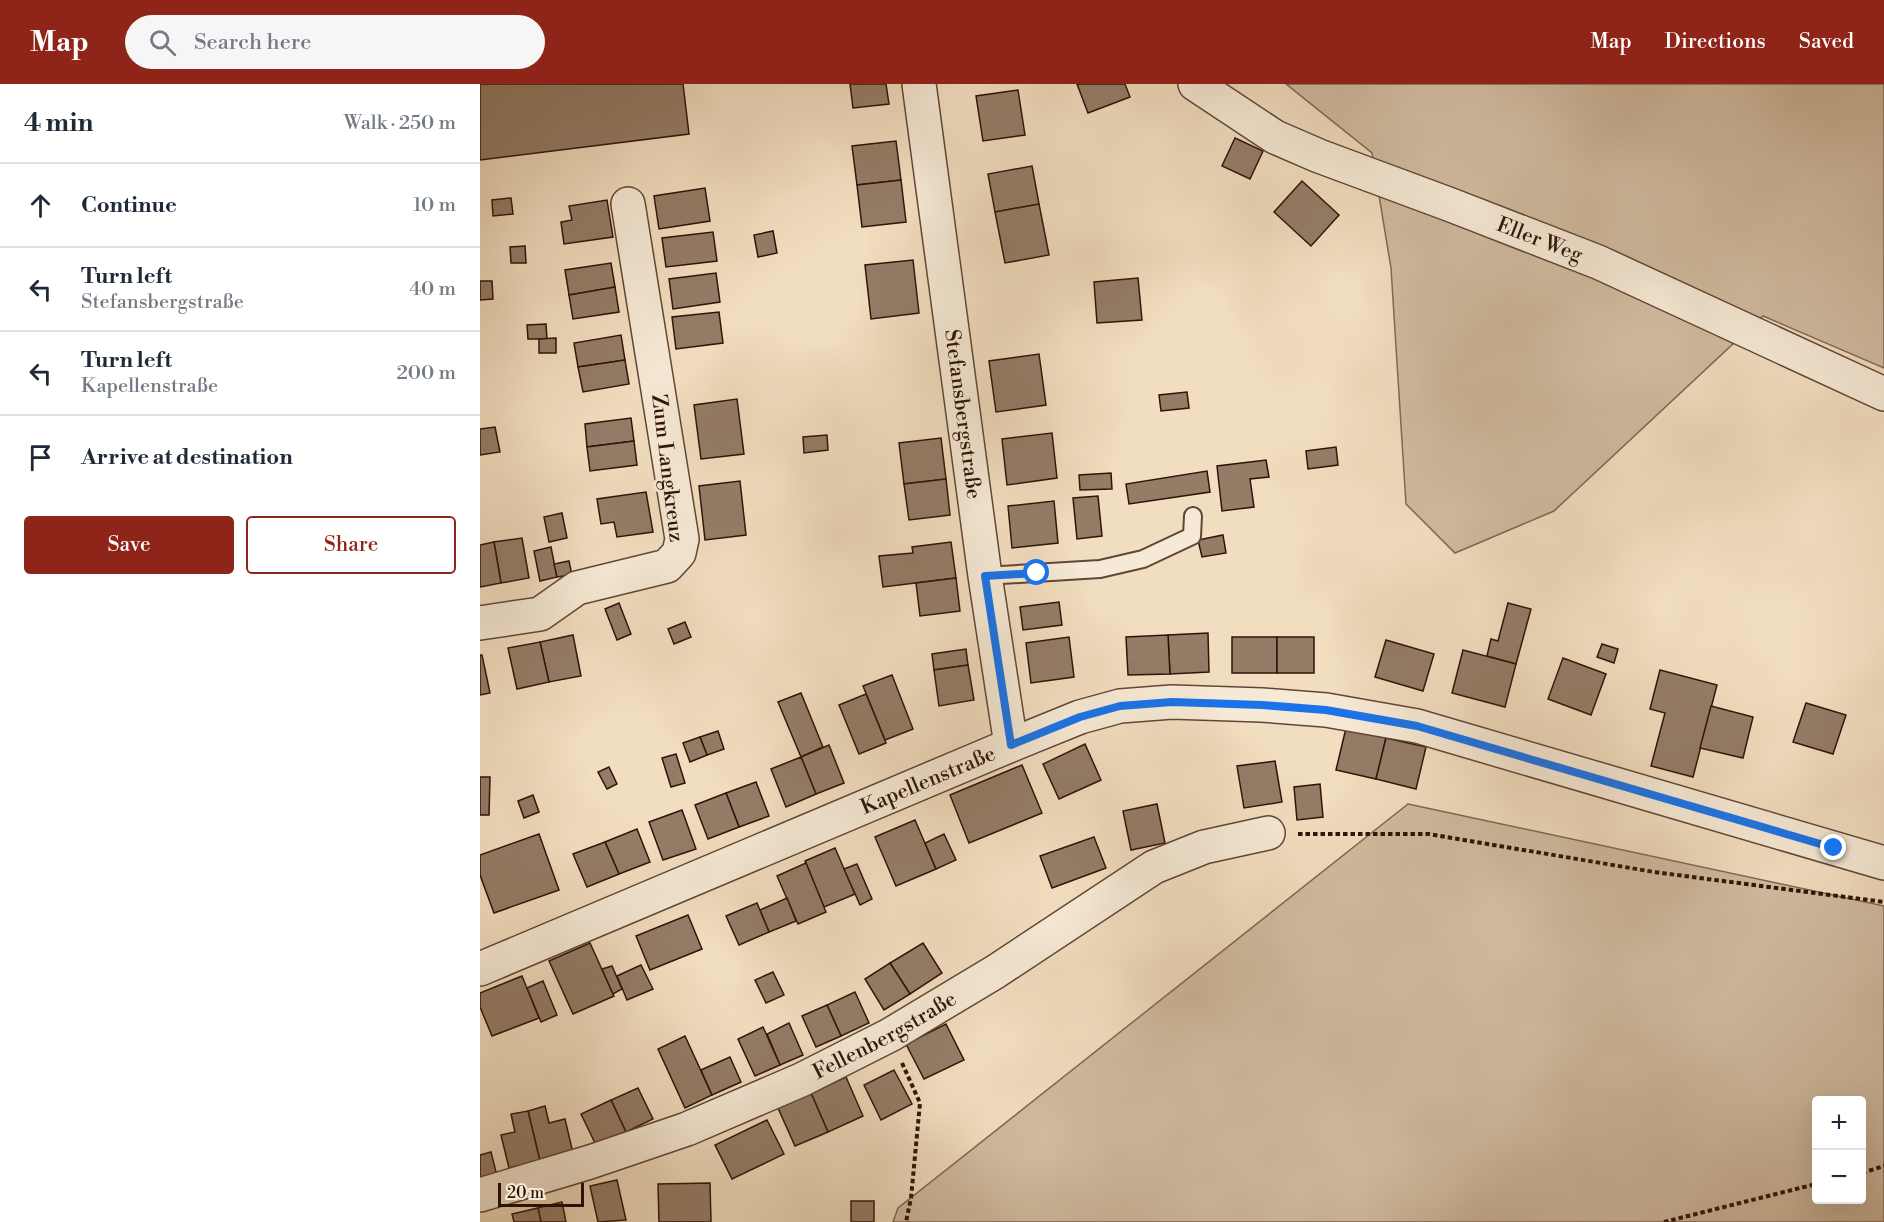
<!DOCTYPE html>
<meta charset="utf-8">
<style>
body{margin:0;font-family:"Libre Bodoni",serif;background:#f6f6f7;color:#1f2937}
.controls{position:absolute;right:18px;bottom:18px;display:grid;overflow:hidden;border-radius:6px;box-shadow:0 6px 24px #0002}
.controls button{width:54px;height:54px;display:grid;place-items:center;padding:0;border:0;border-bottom:2px solid #e0e1e3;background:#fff;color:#1f2937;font:30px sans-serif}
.scale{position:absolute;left:18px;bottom:15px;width:86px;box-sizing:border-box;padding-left:6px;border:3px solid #301308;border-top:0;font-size:16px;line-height:21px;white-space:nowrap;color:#301308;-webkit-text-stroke:4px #f6e9d5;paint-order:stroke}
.stop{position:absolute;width:18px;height:18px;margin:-14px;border:4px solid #1a73e8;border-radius:50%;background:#fff}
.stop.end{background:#1a73e8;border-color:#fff;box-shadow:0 2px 6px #0008}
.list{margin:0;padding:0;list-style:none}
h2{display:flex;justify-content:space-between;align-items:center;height:78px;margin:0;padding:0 24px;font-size:26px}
h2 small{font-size:20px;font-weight:400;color:#747a83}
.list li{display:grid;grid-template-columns:39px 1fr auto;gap:18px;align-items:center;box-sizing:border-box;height:84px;padding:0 24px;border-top:2px solid #e0e1e3}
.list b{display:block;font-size:22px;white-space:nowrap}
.list p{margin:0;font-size:20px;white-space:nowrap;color:#747a83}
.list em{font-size:20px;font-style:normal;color:#747a83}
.actions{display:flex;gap:12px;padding:18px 24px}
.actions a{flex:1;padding:14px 0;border:2px solid #8f2418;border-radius:6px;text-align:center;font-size:21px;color:#8f2418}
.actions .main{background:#8f2418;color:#fff}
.icon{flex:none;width:33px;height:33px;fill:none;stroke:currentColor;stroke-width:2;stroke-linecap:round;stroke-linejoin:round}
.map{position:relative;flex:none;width:1404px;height:1138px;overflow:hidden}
header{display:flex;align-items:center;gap:36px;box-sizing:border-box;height:84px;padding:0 30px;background:#8f2418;color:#fff}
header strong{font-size:28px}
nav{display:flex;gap:33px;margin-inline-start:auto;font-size:21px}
.search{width:420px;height:54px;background:#f6f6f7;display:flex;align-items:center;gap:15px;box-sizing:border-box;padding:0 21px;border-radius:33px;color:#747a83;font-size:22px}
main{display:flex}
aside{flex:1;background:#fff}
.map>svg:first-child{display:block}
.green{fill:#d0bba0;stroke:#806754;stroke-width:1.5;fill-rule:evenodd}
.building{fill:#947c67;stroke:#301308;stroke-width:1.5}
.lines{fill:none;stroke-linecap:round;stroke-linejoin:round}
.service-casing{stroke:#604636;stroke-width:20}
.minor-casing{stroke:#604636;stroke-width:36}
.path{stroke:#301308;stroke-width:4;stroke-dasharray:4.5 3;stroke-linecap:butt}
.service{stroke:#f6e9d5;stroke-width:16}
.minor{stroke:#f6e9d5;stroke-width:33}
.route{stroke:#1a73e8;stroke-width:8}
.labels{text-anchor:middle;stroke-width:6;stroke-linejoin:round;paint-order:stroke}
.street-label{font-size:21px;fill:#301308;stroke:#f6e9d5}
</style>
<header>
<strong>Map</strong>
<div class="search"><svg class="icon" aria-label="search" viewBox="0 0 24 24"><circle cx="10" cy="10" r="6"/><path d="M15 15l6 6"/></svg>Search here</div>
<nav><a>Map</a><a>Directions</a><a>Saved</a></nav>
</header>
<main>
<aside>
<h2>4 min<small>Walk · 250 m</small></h2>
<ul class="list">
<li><svg class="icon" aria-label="ahead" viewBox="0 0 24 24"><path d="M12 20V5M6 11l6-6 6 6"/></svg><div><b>Continue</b></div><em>10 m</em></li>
<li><svg class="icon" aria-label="left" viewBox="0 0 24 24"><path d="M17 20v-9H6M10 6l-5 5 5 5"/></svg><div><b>Turn left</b><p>Stefansbergstraße</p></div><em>40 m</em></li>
<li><svg class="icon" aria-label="left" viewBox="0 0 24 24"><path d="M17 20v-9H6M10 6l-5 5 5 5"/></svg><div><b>Turn left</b><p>Kapellenstraße</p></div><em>200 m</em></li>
<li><svg class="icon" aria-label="arrive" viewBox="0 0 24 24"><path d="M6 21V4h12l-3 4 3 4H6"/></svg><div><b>Arrive at destination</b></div></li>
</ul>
<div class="actions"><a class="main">Save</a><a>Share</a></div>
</aside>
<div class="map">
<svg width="1404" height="1138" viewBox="0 0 1404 1138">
<rect width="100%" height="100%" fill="#f1ddbf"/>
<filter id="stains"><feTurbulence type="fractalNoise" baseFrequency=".00333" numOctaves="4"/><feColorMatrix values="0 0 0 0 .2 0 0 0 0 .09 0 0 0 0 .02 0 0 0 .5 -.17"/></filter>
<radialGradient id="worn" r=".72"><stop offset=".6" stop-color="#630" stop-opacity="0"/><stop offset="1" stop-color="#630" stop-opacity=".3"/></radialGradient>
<g class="green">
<polygon points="806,0 1404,0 1404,284 1283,232 1074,427 975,469 926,420 911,184 892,69"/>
<path d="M 928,720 L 1404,822 L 1404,1138 L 413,1138 L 418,1124 ZM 1336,1016 L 1382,1016 L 1382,1116 L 1336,1116 Z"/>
</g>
<g class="building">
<polygon points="0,0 203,0 209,50 0,76"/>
<polygon points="370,0 406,0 409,20 373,24"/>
<polygon points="597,0 645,0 650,13 608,29"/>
<polygon points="538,6 545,51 503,57 496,12"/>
<polygon points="755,54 783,67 770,95 742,82"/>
<polygon points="416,57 421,96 377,101 372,62"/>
<polygon points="552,82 559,120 515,128 508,90"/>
<polygon points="421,96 426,138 382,143 377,101"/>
<polygon points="822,97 859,131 831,162 794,128"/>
<polygon points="225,104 230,137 179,145 174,112"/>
<polygon points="31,114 33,130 13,132 12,116"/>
<polygon points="127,116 133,153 84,160 81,138 92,136 89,122"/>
<polygon points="559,120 569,171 525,179 515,128"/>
<polygon points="293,147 297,169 278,173 274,151"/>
<polygon points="233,148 237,177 186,183 182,154"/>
<polygon points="45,162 46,179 31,179 30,163"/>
<polygon points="433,176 439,229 391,235 385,181"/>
<polygon points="131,179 135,203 89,211 85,186"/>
<polygon points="236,189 240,218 193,225 189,195"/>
<polygon points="658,194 662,236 617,239 614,198"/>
<polygon points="0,197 12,197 13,215 0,216"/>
<polygon points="135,203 139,228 93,235 89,211"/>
<polygon points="239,228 243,259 196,265 192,233"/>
<polygon points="66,240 67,255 48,255 47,241"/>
<polygon points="141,251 145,276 98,283 94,259"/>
<polygon points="76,254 76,269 59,269 59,255"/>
<polygon points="559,270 566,321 516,328 509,277"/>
<polygon points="145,276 149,300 103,308 98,283"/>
<polygon points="707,308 709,324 681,327 679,311"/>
<polygon points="257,315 264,370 221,375 214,321"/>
<polygon points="151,334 154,357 107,363 105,340"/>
<polygon points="15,343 20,368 0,371 0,345"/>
<polygon points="572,349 577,394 527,401 522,355"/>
<polygon points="347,351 348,366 324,369 323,353"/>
<polygon points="461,354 466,395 424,400 419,359"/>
<polygon points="154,357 157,381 110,387 107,363"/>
<polygon points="856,363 858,381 828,385 826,367"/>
<polygon points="786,376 789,393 770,395 774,423 742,427 737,382"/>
<polygon points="727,387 730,408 649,420 646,400"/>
<polygon points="631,389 632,405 600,406 599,391"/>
<polygon points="466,395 470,431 429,436 424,400"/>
<polygon points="260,397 266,451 225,456 219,402"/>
<polygon points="166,408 173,448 137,453 134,438 121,440 117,415"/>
<polygon points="618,412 622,452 597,455 593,414"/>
<polygon points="574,417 578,459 532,464 528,422"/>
<polygon points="82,429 87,454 69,458 64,433"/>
<polygon points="743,451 746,469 722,473 718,456"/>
<polygon points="42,454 49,494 21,499 14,458"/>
<polygon points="14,458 21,499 0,503 0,461"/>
<polygon points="471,458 476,494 403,503 399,472 433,469 432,463"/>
<polygon points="71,463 77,493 60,497 54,467"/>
<polygon points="89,477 92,491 77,493 74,480"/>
<polygon points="476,494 480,527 440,532 436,499"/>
<polygon points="579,518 582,541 543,546 540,523"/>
<polygon points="139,519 151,550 137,556 125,525"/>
<polygon points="1028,519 1051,525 1036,580 1007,572 1011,555 1018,557"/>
<polygon points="205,538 211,553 194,560 188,545"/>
<polygon points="728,549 729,588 690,590 688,551"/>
<polygon points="93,551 101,592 69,598 60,558"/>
<polygon points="688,551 690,590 648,591 646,553"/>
<polygon points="589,553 594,593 551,599 546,559"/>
<rect x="752" y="553" width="45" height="36"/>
<rect x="797" y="553" width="37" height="36"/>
<polygon points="906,556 954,570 943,607 895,593"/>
<polygon points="60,558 69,598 37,605 28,564"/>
<polygon points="1122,560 1138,565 1134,579 1117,573"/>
<polygon points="486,565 488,581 454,586 452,570"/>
<polygon points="983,566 1036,580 1025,623 972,609"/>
<polygon points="0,571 2,571 10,609 0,611"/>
<polygon points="1083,574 1126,590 1111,631 1068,615"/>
<polygon points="488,581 494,616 459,622 454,586"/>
<polygon points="1180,586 1237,601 1213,693 1171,682 1185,629 1170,625"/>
<polygon points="412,591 433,645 405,656 383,602"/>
<polygon points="321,609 343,663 321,673 298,618"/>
<polygon points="386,610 406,659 379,670 359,621"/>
<polygon points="1326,619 1366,631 1353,670 1313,658"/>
<polygon points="1231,622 1273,633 1263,674 1220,664"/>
<polygon points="866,644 906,654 896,695 856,686"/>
<polygon points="238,647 244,665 227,671 220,653"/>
<polygon points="220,653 227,671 210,678 203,659"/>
<polygon points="906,654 946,663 936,705 896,695"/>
<polygon points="605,660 621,696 579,715 563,680"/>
<polygon points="349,661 364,699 336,710 321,673"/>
<polygon points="196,670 205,699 191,703 182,674"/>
<polygon points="321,673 336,710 306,723 291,685"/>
<polygon points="795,677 802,718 764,724 757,682"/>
<polygon points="542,681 562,729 489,759 470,711"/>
<polygon points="129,683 137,700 127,705 118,688"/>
<polygon points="0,693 10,693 9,731 0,731"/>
<polygon points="276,698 289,732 259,743 246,709"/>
<polygon points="840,700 843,733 817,736 814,703"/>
<polygon points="246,709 259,743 228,755 215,721"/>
<polygon points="53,711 59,728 44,734 38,717"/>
<polygon points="677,720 685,759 651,766 643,727"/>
<polygon points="202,726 216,765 183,776 169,738"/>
<polygon points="435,736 456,785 416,802 395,753"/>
<polygon points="157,745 170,778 139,790 125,758"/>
<polygon points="59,750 79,806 14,829 0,791 0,771"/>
<polygon points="464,750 476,776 456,785 445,759"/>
<polygon points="614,753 626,784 572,804 560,772"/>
<polygon points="125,758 139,790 107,803 93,770"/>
<polygon points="355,764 375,810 344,823 325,777"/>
<polygon points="326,779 346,828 318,840 297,792"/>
<polygon points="377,780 392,815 380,821 364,785"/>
<polygon points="307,814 316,837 289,848 280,826"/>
<polygon points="277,819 289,848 259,861 246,832"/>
<polygon points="208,831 222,865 170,886 156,852"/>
<polygon points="110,859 134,912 93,930 69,877"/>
<polygon points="443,859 462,889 430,910 410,879"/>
<polygon points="410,879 430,910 404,926 385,895"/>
<polygon points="161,881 173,905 147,916 137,892"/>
<polygon points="132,882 142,905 133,910 122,885"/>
<polygon points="293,888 304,911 286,919 275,896"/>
<polygon points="42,892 59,934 12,952 0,923 0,909"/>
<polygon points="63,897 77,931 61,938 47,904"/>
<polygon points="375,908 389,939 361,952 347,921"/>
<polygon points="347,921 361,952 336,963 322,932"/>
<polygon points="309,939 323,971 300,981 287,950"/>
<polygon points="466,940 484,976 444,995 426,960"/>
<polygon points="283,943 300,981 275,992 258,955"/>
<polygon points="205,952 232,1011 205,1024 178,965"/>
<polygon points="250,973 261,998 232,1011 221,986"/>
<polygon points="414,986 432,1020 401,1036 384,1001"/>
<polygon points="366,993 383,1032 348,1048 331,1009"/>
<polygon points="158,1004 173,1035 146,1048 131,1016"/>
<polygon points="331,1009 348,1048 315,1062 298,1024"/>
<polygon points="131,1016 146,1048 116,1061 101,1030"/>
<polygon points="65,1022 69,1039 85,1035 93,1069 60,1077 48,1027"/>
<polygon points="48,1027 60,1077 29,1084 21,1051 35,1048 31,1030"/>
<polygon points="287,1036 304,1070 252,1095 235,1061"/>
<polygon points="11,1068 17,1092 0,1096 0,1071"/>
<polygon points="137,1096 146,1136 118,1138 110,1102"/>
<polygon points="230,1099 231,1138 179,1138 178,1100"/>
<rect x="371" y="1117" width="23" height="21"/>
<polygon points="82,1118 86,1138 61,1138 58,1124"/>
<polygon points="58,1124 61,1138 34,1138 32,1130"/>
</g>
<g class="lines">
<defs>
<polyline id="service" points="505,492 620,485 663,475 712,452 713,432"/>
<g id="minor">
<path id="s1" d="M 439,0 L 505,492 L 531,661"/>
<path id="s2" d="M 715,0 L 795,53 L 839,72 L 971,121 L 1118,178 L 1404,310"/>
<polyline points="0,539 60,530 97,504 187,482 199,469 202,455 148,120"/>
<path id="s3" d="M 0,885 L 531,661 L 600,633 L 640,622 L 692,618 L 782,621 L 846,626 L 937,642 L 1404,779"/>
<path id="s4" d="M 0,1111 L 110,1078 L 207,1045 L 321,996 L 410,951 L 515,888 L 674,783 L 724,763 L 788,749"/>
</g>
</defs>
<use href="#service" class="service-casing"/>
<use href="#minor" class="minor-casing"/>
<g class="path">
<polyline points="818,750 949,750 1174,788 1404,818"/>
<polyline points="422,979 440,1019 431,1114 426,1138"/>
<polyline points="1382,1089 1404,1082"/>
<polyline points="1184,1138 1336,1100"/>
</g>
<use href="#service" class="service"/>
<use href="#minor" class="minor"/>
</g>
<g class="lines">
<polyline class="route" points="557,489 505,492 531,661 600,633 640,622 692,618 782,621 846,626 937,642 1354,764"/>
</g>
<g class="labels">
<g class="street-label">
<text dy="7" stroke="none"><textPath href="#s2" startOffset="380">Eller Weg</textPath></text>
<text dy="7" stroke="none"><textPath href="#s1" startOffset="333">Stefansbergstraße</textPath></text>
<text transform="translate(188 384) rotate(83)" y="7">Zum Langkreuz</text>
<text dy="7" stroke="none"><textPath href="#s3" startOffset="486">Kapellenstraße</textPath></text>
<text dy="7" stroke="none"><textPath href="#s4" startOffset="436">Fellenbergstraße</textPath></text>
</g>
</g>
<rect width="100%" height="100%" filter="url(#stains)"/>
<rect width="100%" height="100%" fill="url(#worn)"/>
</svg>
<div class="controls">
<button>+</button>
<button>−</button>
</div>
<div class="scale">20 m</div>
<div class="stop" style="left:557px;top:489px"></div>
<div class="stop end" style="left:1354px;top:764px"></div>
</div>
</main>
